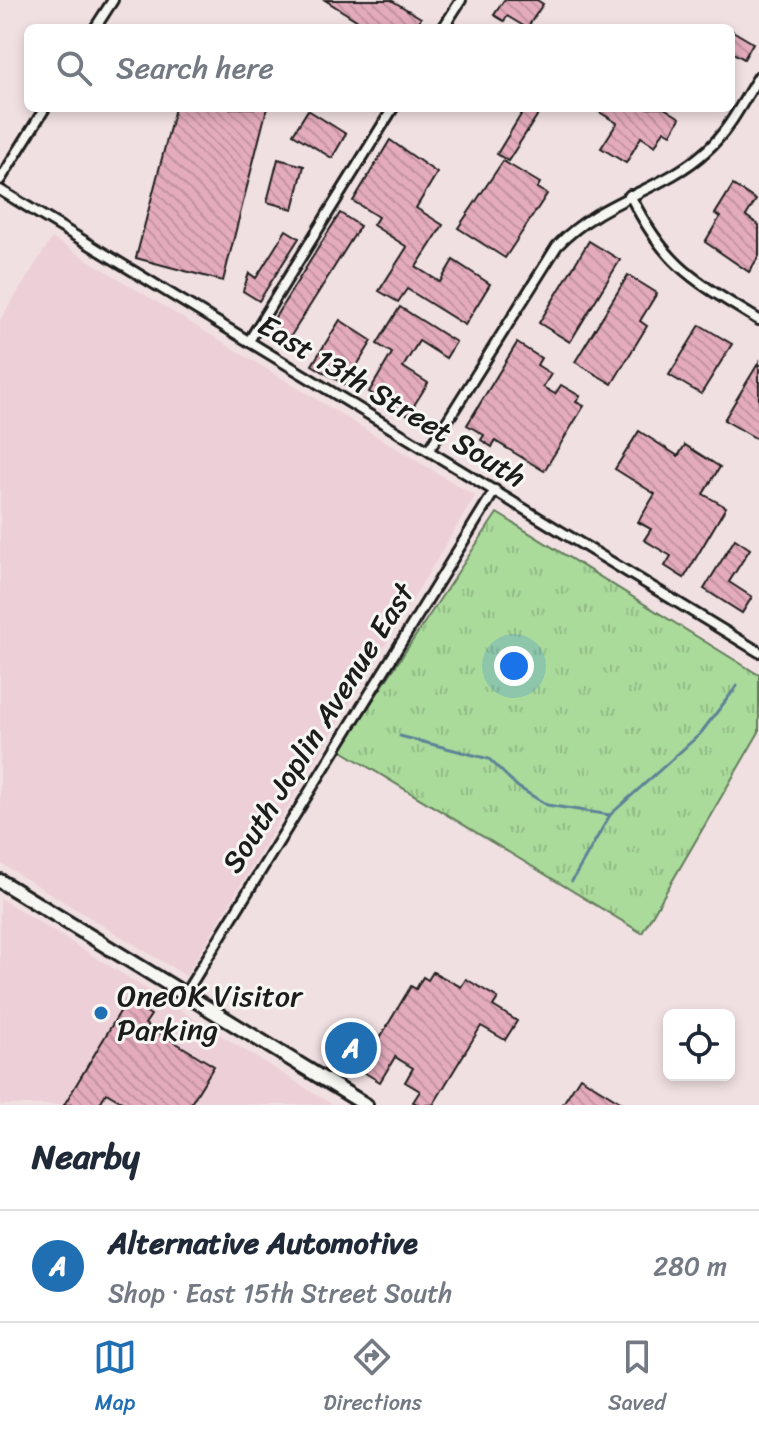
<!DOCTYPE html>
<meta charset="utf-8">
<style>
body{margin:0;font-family:Sriracha,sans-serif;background:#f2f2f3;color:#1f2937}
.controls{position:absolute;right:24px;bottom:24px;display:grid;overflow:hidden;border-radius:12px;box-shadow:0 4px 12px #0003}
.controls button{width:72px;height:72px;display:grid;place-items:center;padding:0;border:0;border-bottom:2px solid #e0e1e3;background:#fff;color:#1f2937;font:40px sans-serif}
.you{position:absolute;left:514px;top:666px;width:28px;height:28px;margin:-20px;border:6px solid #fff;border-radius:50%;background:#1a73e8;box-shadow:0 0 0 12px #1a73e833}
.badge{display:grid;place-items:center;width:52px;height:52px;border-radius:50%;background:#1f6fb2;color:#fff;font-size:26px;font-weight:700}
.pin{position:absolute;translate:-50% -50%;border:4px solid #fff;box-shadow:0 2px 8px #0006}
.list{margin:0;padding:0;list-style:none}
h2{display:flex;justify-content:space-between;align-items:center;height:104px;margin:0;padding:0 32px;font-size:34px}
h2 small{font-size:26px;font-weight:400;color:#747a83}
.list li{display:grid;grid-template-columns:52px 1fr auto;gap:24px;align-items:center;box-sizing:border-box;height:112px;padding:0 32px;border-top:2px solid #e0e1e3}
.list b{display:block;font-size:30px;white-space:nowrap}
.list p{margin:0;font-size:26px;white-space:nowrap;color:#747a83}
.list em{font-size:26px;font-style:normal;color:#747a83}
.icon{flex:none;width:44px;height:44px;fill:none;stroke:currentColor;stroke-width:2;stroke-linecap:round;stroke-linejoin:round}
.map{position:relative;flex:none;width:759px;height:1105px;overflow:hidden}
.search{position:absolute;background:#fff;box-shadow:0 4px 12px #0003;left:24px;right:24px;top:24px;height:88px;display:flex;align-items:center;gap:20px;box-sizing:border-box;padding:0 28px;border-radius:12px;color:#747a83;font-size:30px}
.sheet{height:216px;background:#fff}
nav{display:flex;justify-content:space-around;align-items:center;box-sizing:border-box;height:112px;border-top:2px solid #e0e1e3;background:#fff;font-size:22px;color:#747a83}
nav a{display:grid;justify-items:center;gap:4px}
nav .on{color:#1f6fb2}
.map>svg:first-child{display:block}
.built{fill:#edd0d7}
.grass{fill:url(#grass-tufts);stroke:#637c5c;stroke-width:2}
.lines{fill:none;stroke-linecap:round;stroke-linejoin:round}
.stream{stroke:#5d8397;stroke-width:3}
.building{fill:url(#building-back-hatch);stroke:#1c1c1c;stroke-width:2}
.street-casing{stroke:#1c1c1c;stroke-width:14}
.secondary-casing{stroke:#1c1c1c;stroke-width:18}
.street{stroke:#f6f6f2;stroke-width:8}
.secondary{stroke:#f6f6f2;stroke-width:12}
.poi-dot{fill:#1f6fb2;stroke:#f6f6f2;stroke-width:3}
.labels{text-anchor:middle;stroke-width:6;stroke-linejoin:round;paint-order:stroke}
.street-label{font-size:30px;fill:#1c1c1c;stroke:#f6f6f2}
.poi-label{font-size:30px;fill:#1c1c1c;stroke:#f6f6f2;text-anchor:start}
</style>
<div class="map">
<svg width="759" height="1105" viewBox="0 0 759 1105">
<defs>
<pattern id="grass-tufts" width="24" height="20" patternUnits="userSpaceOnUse" patternTransform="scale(2)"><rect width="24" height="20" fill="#aadb9b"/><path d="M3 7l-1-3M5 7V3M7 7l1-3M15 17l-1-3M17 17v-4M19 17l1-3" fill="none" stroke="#92bb85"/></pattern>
<pattern id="building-back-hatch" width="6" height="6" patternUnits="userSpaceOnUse" patternTransform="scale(2)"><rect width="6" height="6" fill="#e4abbd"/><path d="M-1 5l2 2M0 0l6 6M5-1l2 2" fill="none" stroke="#c393a2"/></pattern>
</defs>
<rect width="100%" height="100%" fill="#f1e0e2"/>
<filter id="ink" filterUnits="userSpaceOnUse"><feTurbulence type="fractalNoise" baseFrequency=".0125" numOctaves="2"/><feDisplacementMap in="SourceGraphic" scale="16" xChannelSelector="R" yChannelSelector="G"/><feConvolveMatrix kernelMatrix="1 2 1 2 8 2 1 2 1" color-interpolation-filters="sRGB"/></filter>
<g filter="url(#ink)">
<g class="built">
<polygon points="52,238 475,496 186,976 0,863 0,320"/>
<polygon points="0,898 333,1105 0,1105"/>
</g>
<polygon class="grass" points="497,513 759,675 759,732 642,933 340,750"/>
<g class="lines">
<g class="stream">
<polyline points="400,736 489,759 518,787 547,805 610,815"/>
<polyline points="572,881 610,815 700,734 737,686"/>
</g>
</g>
<g class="building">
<polygon points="325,0 391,0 421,18 415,28 369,28"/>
<polygon points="504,0 537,0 543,4 527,28 507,16 504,21 494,15"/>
<polygon points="731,30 753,43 744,59 731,52"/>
<polygon points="175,108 267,108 223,281 136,258"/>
<polygon points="525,108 542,108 508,161 497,154"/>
<polygon points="593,108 664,108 680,118 671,134 664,130 655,146 641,137 626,163 601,148 617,123"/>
<polygon points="308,110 346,134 332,158 293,134"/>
<polygon points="390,140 437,173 416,208 443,225 416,267 440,282 453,260 490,284 465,325 407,289 398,302 379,291 407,247 373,225 378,217 353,201"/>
<polygon points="278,159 304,166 293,209 267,202"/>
<polygon points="503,161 540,183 537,188 547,194 505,258 458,228"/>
<polygon points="733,185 756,200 746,216 759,225 759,256 749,272 705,242 720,217 715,214"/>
<polygon points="340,213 360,226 289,339 269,327"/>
<polygon points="286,230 299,238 259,301 243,291 249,273 256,278"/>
<polygon points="589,241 620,260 570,342 539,323"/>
<polygon points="628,275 657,293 640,321 647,326 612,384 575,362"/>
<polygon points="400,307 456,342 446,358 419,341 403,367 428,383 408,415 369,392 392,353 377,344"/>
<polygon points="340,320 372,341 345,385 312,365"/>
<polygon points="700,325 732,344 701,394 669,375"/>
<polygon points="517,343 541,358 537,365 551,374 543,387 555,394 561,385 580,396 576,402 584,406 544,471 495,441 492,447 481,440 484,435 467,425"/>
<polygon points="759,362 759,440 724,420"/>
<polygon points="639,431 678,456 685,445 720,467 703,494 726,507 684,578 665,566 671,556 644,540 651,529 638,522 655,494 615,469"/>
<polygon points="735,539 750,549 729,582 752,597 742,613 704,589"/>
<polygon points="433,972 461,987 466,979 498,998 493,1006 517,1021 505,1040 481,1026 433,1105 419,1105 413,1102 420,1091 405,1082 413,1068 395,1057 380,1082 332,1053 347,1029 375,1046 411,986 416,989 423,977 428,980"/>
<polygon points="127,1000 151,1015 145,1024 214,1066 190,1105 127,1105 106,1093 99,1105 64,1105"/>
<polygon points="580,1077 625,1105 562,1105"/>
</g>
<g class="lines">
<defs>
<g id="street">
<polyline points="95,28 113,0"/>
<polyline points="443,28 461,0"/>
<polyline points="0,180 45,108"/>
<polyline points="0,190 759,652"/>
<path d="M 630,195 C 666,267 692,279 759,320"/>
<polyline points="249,341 393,108"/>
<path d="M 429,450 L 557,246 C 601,199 663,191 706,151 C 729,131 743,101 759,76"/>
<polyline points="185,994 495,490"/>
</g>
<polyline id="secondary" points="0,881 366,1105"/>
</defs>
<use href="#street" class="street-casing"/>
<use href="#secondary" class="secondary-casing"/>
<use href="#street" class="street"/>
<use href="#secondary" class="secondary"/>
</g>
</g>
<circle class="poi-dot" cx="101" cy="1013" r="8"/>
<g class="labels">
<g class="street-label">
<text transform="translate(392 401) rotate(31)" y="10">East 13th Street South</text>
<text transform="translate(318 728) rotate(-58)" y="10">South Joplin Avenue East</text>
</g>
<g class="poi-label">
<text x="117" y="1006">OneOK Visitor<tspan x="117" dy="34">Parking</tspan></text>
</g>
</g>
</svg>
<div class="controls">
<button><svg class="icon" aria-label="locate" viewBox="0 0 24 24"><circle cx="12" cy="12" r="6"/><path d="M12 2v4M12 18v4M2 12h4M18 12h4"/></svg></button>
</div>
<div class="you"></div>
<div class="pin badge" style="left:351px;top:1048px">A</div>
<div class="search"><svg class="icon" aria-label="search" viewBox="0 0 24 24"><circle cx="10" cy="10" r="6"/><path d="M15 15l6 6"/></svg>Search here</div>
</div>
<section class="sheet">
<h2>Nearby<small></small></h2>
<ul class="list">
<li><span class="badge">A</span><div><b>Alternative Automotive</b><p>Shop · East 15th Street South</p></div><em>280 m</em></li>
</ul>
</section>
<nav>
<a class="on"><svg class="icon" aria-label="map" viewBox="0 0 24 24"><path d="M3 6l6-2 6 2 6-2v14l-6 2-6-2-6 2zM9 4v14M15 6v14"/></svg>Map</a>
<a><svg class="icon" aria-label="directions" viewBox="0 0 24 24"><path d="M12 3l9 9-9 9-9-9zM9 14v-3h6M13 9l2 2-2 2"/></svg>Directions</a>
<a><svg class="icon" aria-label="saved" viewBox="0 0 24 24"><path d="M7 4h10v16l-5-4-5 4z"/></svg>Saved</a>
</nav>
